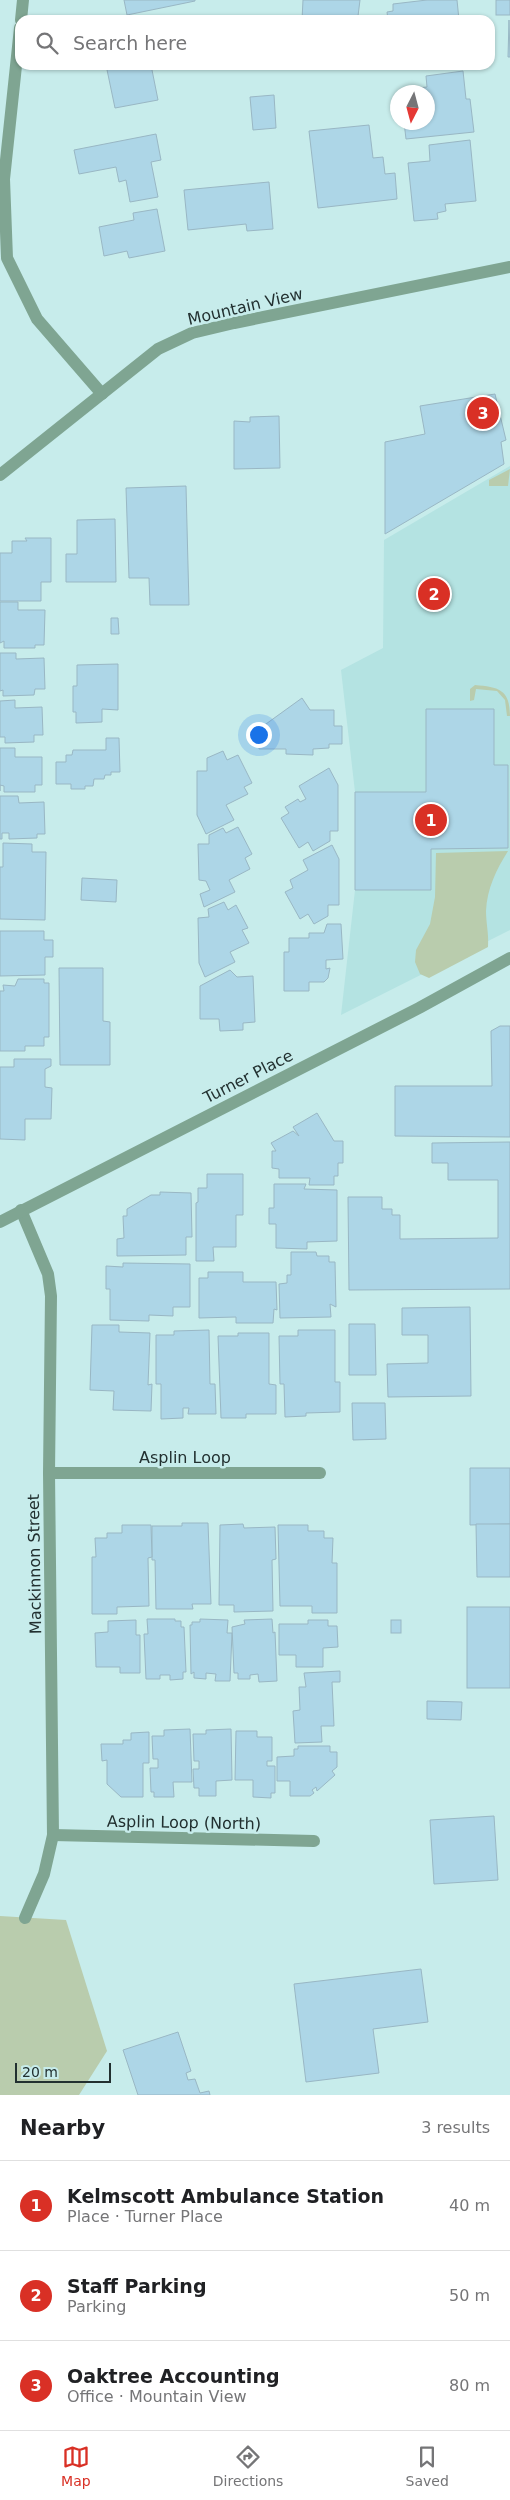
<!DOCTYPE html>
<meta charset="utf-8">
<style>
body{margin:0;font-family:"DejaVu Sans",sans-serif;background:#f2f2f2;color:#202124}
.compass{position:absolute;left:390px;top:85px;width:45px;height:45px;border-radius:50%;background:#fff;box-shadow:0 1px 4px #0004;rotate:186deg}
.scale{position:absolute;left:15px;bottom:12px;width:96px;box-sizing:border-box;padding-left:5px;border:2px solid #223030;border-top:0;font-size:14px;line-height:18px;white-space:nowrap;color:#223030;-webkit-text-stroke:4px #c7eceb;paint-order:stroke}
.you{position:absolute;left:258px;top:734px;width:18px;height:18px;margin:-12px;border:4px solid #fff;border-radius:50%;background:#1a73e8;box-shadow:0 0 0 8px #1a73e833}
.badge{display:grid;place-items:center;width:32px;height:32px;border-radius:50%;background:#d93025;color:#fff;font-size:16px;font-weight:700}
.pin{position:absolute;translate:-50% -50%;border:2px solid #fff;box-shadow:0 1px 5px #0006}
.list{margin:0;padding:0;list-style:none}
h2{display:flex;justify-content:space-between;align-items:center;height:65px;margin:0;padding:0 20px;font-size:21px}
h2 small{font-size:16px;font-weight:400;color:#757577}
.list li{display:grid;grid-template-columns:32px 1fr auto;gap:15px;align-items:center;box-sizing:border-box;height:90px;padding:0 20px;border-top:1px solid #e0e0e0}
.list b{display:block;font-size:19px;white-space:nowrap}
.list p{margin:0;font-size:16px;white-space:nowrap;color:#757577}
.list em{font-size:16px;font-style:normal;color:#757577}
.icon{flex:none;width:28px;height:28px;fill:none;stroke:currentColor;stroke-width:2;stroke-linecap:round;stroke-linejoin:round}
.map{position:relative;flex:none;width:510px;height:2095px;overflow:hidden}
.search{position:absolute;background:#fff;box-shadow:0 1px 4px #0004;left:15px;right:15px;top:15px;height:55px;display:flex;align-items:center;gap:12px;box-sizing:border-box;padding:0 18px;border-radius:15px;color:#757577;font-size:19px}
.sheet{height:335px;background:#fff}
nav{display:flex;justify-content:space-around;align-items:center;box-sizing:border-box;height:70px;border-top:1px solid #e0e0e0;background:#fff;font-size:14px;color:#757577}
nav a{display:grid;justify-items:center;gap:2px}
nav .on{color:#d93025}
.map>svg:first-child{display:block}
.built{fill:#b4e3e2}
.green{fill:#b9ccad}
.building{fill:#add6e7;stroke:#99b7c4}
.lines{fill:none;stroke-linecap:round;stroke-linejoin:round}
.minor{stroke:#7fa592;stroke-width:12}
.tertiary{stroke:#7fa592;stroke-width:12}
.labels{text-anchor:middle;stroke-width:5;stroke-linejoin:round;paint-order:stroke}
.street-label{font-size:16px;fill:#223030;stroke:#c7eceb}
</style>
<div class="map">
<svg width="510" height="2095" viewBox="0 0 510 2095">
<rect width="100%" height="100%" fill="#c7eceb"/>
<polygon class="built" points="510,466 510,930 341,1015 355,890 355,792 341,670 383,648 384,540"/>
<g class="green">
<polygon points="510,469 508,486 489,486 489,480"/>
<path d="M 475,685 C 498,687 510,689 510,716 L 507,716 L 505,700 L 497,691 L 476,689 L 474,700 L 470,701 L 470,689 Z"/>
<path d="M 508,851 C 496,870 487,889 486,911 C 486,923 489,934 488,947 L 429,978 L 420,974 L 415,962 L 416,950 L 430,924 L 435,897 L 436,853 Z"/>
<polygon points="0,1916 66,1920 107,2051 79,2095 0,2095"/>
</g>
<g class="building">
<polygon points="124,0 195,0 195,1 127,15"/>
<polygon points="303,0 360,0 358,16 381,18 381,20 302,20"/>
<polygon points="427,0 457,0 459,20 388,20 387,12 393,11 393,4"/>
<rect x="496" y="0" width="14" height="15"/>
<polygon points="509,20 510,57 508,57"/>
<polygon points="106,65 151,65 158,100 115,108"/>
<polygon points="425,65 459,65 425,69"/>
<polygon points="463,71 466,99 470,99 474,132 406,139 404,122 428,122 428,92 401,92 400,90 427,87 426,76"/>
<polygon points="274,95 276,128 253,130 250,97"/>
<polygon points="369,125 373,158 383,157 385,174 395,173 397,199 318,208 309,131"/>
<polygon points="156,134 161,160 151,162 158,197 130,202 126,180 119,182 116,167 79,174 74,150"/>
<polygon points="470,140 476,201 445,204 446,211 437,213 438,219 414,221 408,163 430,161 429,145"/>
<polygon points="269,182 273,229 247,231 246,224 188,230 184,190"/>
<polygon points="157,209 165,251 129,258 127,251 104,256 99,227 134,220 133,213"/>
<polygon points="495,394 506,440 501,442 504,464 385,534 385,442 425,434 420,406"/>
<polygon points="279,416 280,468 234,469 234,421 250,422 250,417"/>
<polygon points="186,486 189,605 150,605 149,578 129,578 126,488"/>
<polygon points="115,519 116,582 66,582 66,554 77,554 77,520"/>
<polygon points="25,538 51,538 51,582 41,582 41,601 0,601 0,553 12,553 12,541 27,541"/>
<polygon points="0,602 18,602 18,610 45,610 44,645 35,645 35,648 4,648 4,641 0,643"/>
<polygon points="111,618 118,618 119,634 111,634"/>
<polygon points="0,653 16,653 16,659 44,658 45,689 35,689 34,695 3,696 3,690 0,691"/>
<polygon points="118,664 118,710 102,709 102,722 76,723 76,712 73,712 73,686 77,686 77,665"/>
<polygon points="302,698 310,710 334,710 334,726 342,726 342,744 329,744 329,748 313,749 313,755 286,754 286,749 259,749 259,729"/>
<polygon points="15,700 15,708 42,707 43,735 34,735 34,742 5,743 5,737 0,737 0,701"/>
<polygon points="426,709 494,709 494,765 508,765 508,848 431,849 431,890 355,890 355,792 426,792"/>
<polygon points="106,738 119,738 120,772 111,772 111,775 105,775 104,779 94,779 93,786 85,786 85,789 71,789 71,784 56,784 56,762 66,762 66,755 72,755 73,750 106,750"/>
<polygon points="0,748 15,748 15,757 42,757 42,785 35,785 35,792 4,792 4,786 0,785 0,791"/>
<polygon points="223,751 227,760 238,755 252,783 244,787 248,794 226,805 234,820 206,834 197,815 197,771 207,771 207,758"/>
<polygon points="329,768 338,785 338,831 330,831 330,841 313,851 308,842 299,848 281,818 289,813 285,807 298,799 300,802 306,799 299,786"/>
<polygon points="0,796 18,796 19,803 44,802 45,834 37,834 37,838 9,839 9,833 2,833 2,839 0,839"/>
<polygon points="238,827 252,854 245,858 250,869 229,880 235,892 204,907 200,894 210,890 206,881 199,880 198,844 209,844 209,835 223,828 226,833"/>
<polygon points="3,843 32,844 32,852 46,852 45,920 0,919 0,867 3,867"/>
<polygon points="332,845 339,859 339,905 328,905 328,916 314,924 308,914 300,919 285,892 293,888 290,880 308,870 303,860"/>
<polygon points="82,878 117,880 116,902 81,900"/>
<polygon points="224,902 228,910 236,905 248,928 242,930 249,943 230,952 235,962 205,977 199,963 198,918 209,917 208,909"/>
<polygon points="327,924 341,924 343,959 326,960 326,969 330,968 328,978 324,982 309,982 309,991 284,991 284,952 289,952 289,938 309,938 309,933 324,933"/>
<polygon points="0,931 44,931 44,940 53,940 53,957 45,957 45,975 0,976"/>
<polygon points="59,968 103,968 103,1021 110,1022 110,1065 60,1065"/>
<polygon points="230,970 237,977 253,976 255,1022 243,1023 243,1030 220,1031 219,1019 200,1019 200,986"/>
<polygon points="18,979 44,979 44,983 49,983 49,1037 44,1037 44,1046 25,1046 25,1051 0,1051 0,991 4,991 3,985 15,986"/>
<polygon points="500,1026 510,1026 510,1137 395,1136 395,1086 492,1086 491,1031"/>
<polygon points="14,1059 51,1059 51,1066 45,1069 45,1087 52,1088 51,1119 25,1119 25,1140 0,1139 0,1067 14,1067"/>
<polygon points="317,1113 334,1141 343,1141 343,1163 338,1163 338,1176 334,1176 334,1185 309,1185 310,1178 279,1178 279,1169 272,1168 272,1151 276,1151 271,1143 293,1131 299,1136 293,1127"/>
<polygon points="510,1142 510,1289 349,1290 348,1197 382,1197 382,1209 392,1209 392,1215 400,1215 400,1239 498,1238 498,1180 448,1180 448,1163 432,1163 432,1143"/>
<polygon points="207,1174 243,1174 243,1215 236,1215 236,1247 213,1247 214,1261 196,1261 196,1203 198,1202 198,1188 207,1188"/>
<polygon points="274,1184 306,1184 304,1189 337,1190 337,1241 307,1242 307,1249 276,1248 276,1224 269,1224 269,1208 274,1208"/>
<polygon points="160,1192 191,1193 192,1237 186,1237 186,1255 117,1256 117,1239 124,1238 123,1216 127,1216 127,1209 151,1195 160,1195"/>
<polygon points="291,1252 316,1252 317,1256 329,1256 329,1262 335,1262 336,1307 330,1304 331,1317 280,1318 279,1284 287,1283 287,1275 291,1275"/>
<polygon points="123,1263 190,1264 190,1307 173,1307 173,1316 149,1315 149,1321 110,1320 110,1289 106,1289 106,1266 123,1267"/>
<polygon points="208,1272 243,1272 243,1282 276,1282 277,1310 274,1309 273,1323 236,1323 236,1317 199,1318 199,1278 208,1278"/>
<polygon points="470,1307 471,1396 388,1397 387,1364 428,1363 428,1335 402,1335 402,1308"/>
<polygon points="349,1324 375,1324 376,1375 349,1375"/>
<polygon points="92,1325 119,1325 119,1332 150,1333 148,1385 152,1384 151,1411 113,1410 114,1391 90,1390"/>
<polygon points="209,1330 210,1384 215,1384 216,1414 188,1414 189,1408 183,1408 183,1418 161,1419 161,1384 156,1384 156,1335 174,1335 174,1331"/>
<polygon points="298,1330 335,1330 335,1382 340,1382 340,1412 306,1413 306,1416 285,1417 284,1384 280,1384 279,1336 298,1336"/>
<polygon points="238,1333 269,1333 269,1384 276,1385 276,1414 246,1414 246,1418 221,1418 218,1336 238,1336"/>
<polygon points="352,1403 385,1403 386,1439 353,1440"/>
<polygon points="470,1468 510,1468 510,1524 470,1525"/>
<polygon points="182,1523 208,1523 211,1604 192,1604 193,1609 156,1609 155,1560 152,1560 152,1526 182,1526"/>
<polygon points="243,1524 244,1528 275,1527 276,1559 272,1560 273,1611 234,1612 234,1605 219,1605 220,1525"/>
<polygon points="476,1524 510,1524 510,1577 477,1577"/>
<polygon points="122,1525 151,1525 152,1557 148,1558 149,1606 117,1607 117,1614 92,1614 92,1557 96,1557 95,1538 107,1538 107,1533 122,1533"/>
<polygon points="278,1525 308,1525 308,1531 324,1531 324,1538 333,1538 332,1563 337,1563 337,1613 312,1613 312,1606 280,1606"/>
<rect x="467" y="1607" width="43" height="81"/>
<polygon points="147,1619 175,1619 175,1621 181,1621 181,1627 184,1627 186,1672 183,1672 183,1679 170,1680 170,1675 160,1675 160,1679 146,1679 144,1634 148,1634"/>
<polygon points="200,1619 228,1620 227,1633 232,1633 230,1681 215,1681 216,1674 206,1673 206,1679 194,1678 194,1672 191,1674 190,1625 192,1625 192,1622 200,1622"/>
<polygon points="272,1619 273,1633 275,1632 277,1681 259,1682 258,1674 250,1675 250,1679 238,1679 238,1673 234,1673 232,1627 245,1624 244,1620"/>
<polygon points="136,1620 136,1635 140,1635 140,1673 120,1673 120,1667 96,1667 95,1633 108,1632 108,1621"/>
<polygon points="308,1620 328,1620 328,1626 337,1626 338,1647 323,1648 323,1667 296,1667 296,1655 279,1655 279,1624 308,1624"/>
<rect x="391" y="1620" width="10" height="13"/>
<polygon points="340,1671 340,1682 332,1682 334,1726 321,1726 322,1742 295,1743 293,1711 300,1710 299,1687 306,1687 304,1673"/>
<polygon points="427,1701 462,1702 461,1720 427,1719"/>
<polygon points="190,1729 192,1782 173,1782 174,1797 154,1797 154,1792 151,1792 150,1768 158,1768 158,1759 153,1759 152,1736 164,1736 164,1730"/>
<polygon points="231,1729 232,1780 216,1781 216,1796 199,1796 199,1788 194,1788 193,1769 199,1769 199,1761 194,1761 193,1734 206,1734 206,1730"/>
<polygon points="236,1731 257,1731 257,1737 272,1737 272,1761 267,1761 267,1766 275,1766 275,1793 271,1793 271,1798 253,1797 253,1780 235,1780"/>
<polygon points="149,1732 149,1763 143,1763 143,1797 121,1797 107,1784 107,1760 102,1761 101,1744 123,1744 123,1740 131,1740 131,1733"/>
<polygon points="298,1746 330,1746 330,1752 337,1752 337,1767 332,1771 335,1775 317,1791 316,1787 312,1790 314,1793 310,1796 290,1796 290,1781 277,1781 277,1757 294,1756 294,1749 298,1749"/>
<polygon points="494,1816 498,1880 434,1884 430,1820"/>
<polygon points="421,1969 428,2022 373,2029 379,2073 306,2082 294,1984"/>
<polygon points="178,2032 191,2071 186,2073 188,2080 195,2079 200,2093 209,2091 210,2095 138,2095 123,2050"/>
</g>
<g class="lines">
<g class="minor">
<polyline points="21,20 23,0"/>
<polyline points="20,28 4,179 7,258 37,319 102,394"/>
<polyline points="0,475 158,349 192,333 234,323 510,267"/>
<polyline points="21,1210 48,1274 51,1296 49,1473 53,1835 44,1874 25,1918"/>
<polyline points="49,1473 320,1473"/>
<polyline points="53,1835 314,1841"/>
</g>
<polyline class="tertiary" points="0,1222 419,1008 510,958"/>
</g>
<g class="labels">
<g class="street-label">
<text transform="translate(245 306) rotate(-13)" y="6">Mountain View</text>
<text transform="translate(248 1076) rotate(-27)" y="6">Turner Place</text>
<text x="185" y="1463">Asplin Loop</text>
<text transform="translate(34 1564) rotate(-91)" y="6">Mackinnon Street</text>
<text transform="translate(184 1822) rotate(1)" y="6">Asplin Loop (North)</text>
</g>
</g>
</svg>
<svg class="compass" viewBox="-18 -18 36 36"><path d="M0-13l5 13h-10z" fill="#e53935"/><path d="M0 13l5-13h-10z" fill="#757577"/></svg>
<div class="scale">20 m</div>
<div class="you"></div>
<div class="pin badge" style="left:431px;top:820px">1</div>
<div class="pin badge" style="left:434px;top:594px">2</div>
<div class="pin badge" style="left:483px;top:413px">3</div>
<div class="search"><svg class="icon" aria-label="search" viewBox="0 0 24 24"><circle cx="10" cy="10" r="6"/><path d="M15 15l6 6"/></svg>Search here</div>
</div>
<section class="sheet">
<h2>Nearby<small>3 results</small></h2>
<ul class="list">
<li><span class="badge">1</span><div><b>Kelmscott Ambulance Station</b><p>Place · Turner Place</p></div><em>40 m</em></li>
<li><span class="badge">2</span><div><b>Staff Parking</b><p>Parking</p></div><em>50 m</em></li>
<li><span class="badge">3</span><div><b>Oaktree Accounting</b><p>Office · Mountain View</p></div><em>80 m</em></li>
</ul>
</section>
<nav>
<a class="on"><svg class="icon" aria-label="map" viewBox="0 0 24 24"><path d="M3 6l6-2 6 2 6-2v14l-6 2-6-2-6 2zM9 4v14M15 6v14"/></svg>Map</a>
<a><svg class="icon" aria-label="directions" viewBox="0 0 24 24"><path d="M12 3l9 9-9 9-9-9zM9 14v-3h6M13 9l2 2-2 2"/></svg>Directions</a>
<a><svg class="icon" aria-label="saved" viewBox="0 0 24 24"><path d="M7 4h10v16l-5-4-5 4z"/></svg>Saved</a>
</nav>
